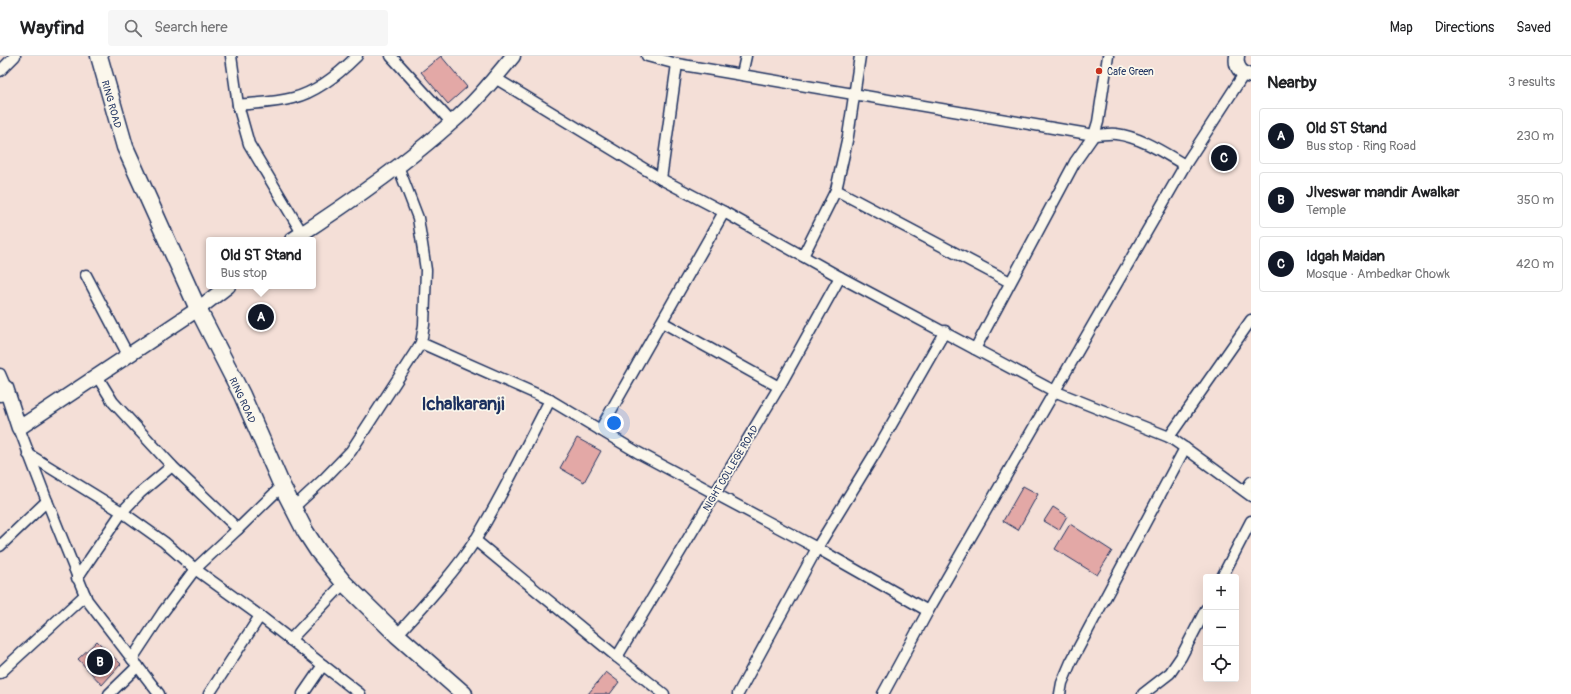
<!DOCTYPE html>
<meta charset="utf-8">
<style>
body{margin:0;font-family:Pangolin,sans-serif;background:#f6f6f6;color:#202124}
.controls{position:absolute;right:12px;bottom:12px;display:grid;overflow:hidden;border-radius:4px;box-shadow:0 4px 16px #0002}
.controls button{width:36px;height:36px;display:grid;place-items:center;padding:0;border:0;border-bottom:1px solid #e0e0e0;background:#fff;color:#202124;font:20px sans-serif}
.you{position:absolute;left:614px;top:367px;width:14px;height:14px;margin:-10px;border:3px solid #fff;border-radius:50%;background:#1a73e8;box-shadow:0 0 0 6px #1a73e833}
.badge{display:grid;place-items:center;width:26px;height:26px;border-radius:50%;background:#111827;color:#fff;font-size:13px;font-weight:700}
.pin{position:absolute;translate:-50% -50%;border:2px solid #fff;box-shadow:0 1px 4px #0006}
.popup{position:absolute;left:206px;top:181px;width:110px;height:52px;box-sizing:border-box;display:grid;place-content:center;border-radius:4px;background:#fff;filter:drop-shadow(0 1px 3px #0005);font-size:13px;white-space:nowrap;color:#757577}
.popup b{font-size:15px;color:#202124}
.popup::after{content:'';position:absolute;left:50%;top:100%;margin-left:-8px;border:8px solid transparent;border-top-color:#fff}
.list{margin:0;padding:0;list-style:none}
h2{display:flex;justify-content:space-between;align-items:center;height:52px;margin:0;padding:0 16px;font-size:17px}
h2 small{font-size:13px;font-weight:400;color:#757577}
.list li{display:grid;grid-template-columns:26px 1fr auto;gap:12px;align-items:center;box-sizing:border-box;height:56px;margin:0 8px 8px;padding:0 8px;border:1px solid #e0e0e0;border-radius:4px}
.list b{display:block;font-size:15px;white-space:nowrap}
.list p{margin:0;font-size:13px;white-space:nowrap;color:#757577}
.list em{font-size:13px;font-style:normal;color:#757577}
.icon{flex:none;width:22px;height:22px;fill:none;stroke:currentColor;stroke-width:2;stroke-linecap:round;stroke-linejoin:round}
.map{position:relative;flex:none;width:1251px;height:638px;overflow:hidden}
header{display:flex;align-items:center;gap:24px;box-sizing:border-box;height:56px;padding:0 20px;background:#fff;border-bottom:1px solid #e0e0e0}
header strong{font-size:19px}
nav{display:flex;gap:22px;margin-inline-start:auto;font-size:14px}
.search{width:280px;height:36px;background:#f6f6f6;display:flex;align-items:center;gap:10px;box-sizing:border-box;padding:0 14px;border-radius:4px;color:#757577;font-size:15px}
main{display:flex}
aside{flex:1;background:#fff}
.map>svg:first-child{display:block}
.building{fill:#e3a8a6;stroke:#1b2f5e}
.lines{fill:none;stroke-linecap:round;stroke-linejoin:round}
.street-casing{stroke:#1b2f5e;stroke-width:13}
.secondary-casing{stroke:#1b2f5e;stroke-width:17}
.primary-casing{stroke:#1b2f5e;stroke-width:19}
.street{stroke:#fbf7ec;stroke-width:10}
.secondary{stroke:#fbf7ec;stroke-width:14}
.primary{stroke:#fbf7ec;stroke-width:16}
.poi-dot{fill:#c8321e;stroke:#fbf7ec;stroke-width:1.5}
.labels{text-anchor:middle;stroke-width:3.5;stroke-linejoin:round;paint-order:stroke}
.poi-label{font-size:10px;fill:#1b2f5e;stroke:#fbf7ec;text-anchor:start}
.street-label{font-size:10px;fill:#1b2f5e;stroke:#fbf7ec}
.town-label{font-size:18px;font-weight:bold;fill:#1b2f5e;stroke:#fbf7ec}
</style>
<header>
<strong>Wayfind</strong>
<div class="search"><svg class="icon" aria-label="search" viewBox="0 0 24 24"><circle cx="10" cy="10" r="6"/><path d="M15 15l6 6"/></svg>Search here</div>
<nav><a>Map</a><a>Directions</a><a>Saved</a></nav>
</header>
<main>
<div class="map">
<svg width="1251" height="638" viewBox="0 0 1251 638">
<rect width="100%" height="100%" fill="#f4dfd7"/>
<filter id="ink" filterUnits="userSpaceOnUse"><feTurbulence type="fractalNoise" baseFrequency=".025" numOctaves="2"/><feDisplacementMap in="SourceGraphic" scale="8" xChannelSelector="R" yChannelSelector="G"/><feConvolveMatrix kernelMatrix="1 2 1 2 8 2 1 2 1" color-interpolation-filters="sRGB"/></filter>
<g filter="url(#ink)">
<g class="building">
<polygon points="441,0 467,31 448,48 421,16"/>
<polygon points="577,382 601,395 584,426 560,412"/>
<polygon points="1023,430 1038,438 1018,474 1003,465"/>
<polygon points="1053,451 1067,460 1059,474 1044,465"/>
<polygon points="1070,468 1112,495 1097,519 1055,493"/>
<polygon points="97,585 121,608 102,629 78,603"/>
<polygon points="606,616 619,626 610,638 588,638"/>
</g>
<g class="lines">
<defs>
<g id="street">
<polyline points="231,0 238,49 249,88 302,177"/>
<polyline points="391,0 452,67"/>
<polyline points="647,0 677,8 661,123"/>
<path d="M 677,8 L 1094,79 C 1101,79 1109,77 1116,78 C 1141,81 1164,97 1185,109"/>
<polyline points="0,15 15,0"/>
<polyline points="742,18 746,0"/>
<polyline points="495,22 661,123 724,156 840,221 975,293 1054,335 1169,381 1185,392 1251,440"/>
<path d="M 238,49 C 256,47 275,47 293,42 C 317,36 340,17 357,0"/>
<polyline points="398,110 418,162 426,214 424,269 421,287 550,344 637,396 817,492 928,555 1185,109 1244,18"/>
<polyline points="836,134 1010,226"/>
<polyline points="803,200 836,134 848,80 860,0"/>
<polyline points="86,219 128,299"/>
<polyline points="662,266 779,331"/>
<polyline points="975,293 1075,106 1094,79 1098,66 1108,0"/>
<polyline points="0,318 6,332"/>
<polyline points="97,320 113,346 172,410 238,473 195,513 163,556 132,603"/>
<polyline points="19,372 47,445 87,544 159,638"/>
<polyline points="600,374 724,156"/>
<polyline points="1169,381 1251,264"/>
<polyline points="28,398 122,456 164,486 195,513 260,560 209,638"/>
<polyline points="1245,435 1251,426"/>
<polyline points="293,452 323,424 351,395 421,287"/>
<polyline points="238,473 282,430"/>
<polyline points="475,484 617,601 664,638"/>
<polyline points="0,490 47,445"/>
<polyline points="1222,521 1251,465"/>
<polyline points="77,522 122,456 140,437 172,410"/>
<polyline points="260,560 360,638"/>
<path d="M 397,579 C 423,550 455,516 476,483 C 503,438 526,390 550,344"/>
<polyline points="290,584 344,527"/>
<polyline points="617,601 779,331 840,221"/>
<polyline points="0,617 85,539"/>
<polyline points="109,638 138,610"/>
<polyline points="303,638 323,609"/>
<polyline points="738,638 817,492 874,399 945,275"/>
<polyline points="883,638 928,555"/>
<polyline points="1060,638 1062,627 1071,606 1185,392"/>
<polyline points="1143,638 1170,617 1181,601 1206,553"/>
</g>
<g id="secondary">
<path d="M 1237,0 C 1235,11 1241,18 1251,20"/>
<path d="M 292,184 C 346,149 403,110 451,67 C 474,48 494,23 513,0"/>
<polyline points="0,338 6,332 19,372 198,253 228,230"/>
</g>
<polyline id="primary" points="99,0 125,91 198,253 242,339 282,430 305,475 318,495 344,527 397,579 464,638"/>
</defs>
<use href="#street" class="street-casing"/>
<use href="#secondary" class="secondary-casing"/>
<use href="#primary" class="primary-casing"/>
<use href="#street" class="street"/>
<use href="#secondary" class="secondary"/>
<use href="#primary" class="primary"/>
</g>
</g>
<circle class="poi-dot" cx="1099" cy="15" r="4"/>
<g class="labels">
<g class="poi-label">
<text x="1107" y="19">Cafe Green</text>
</g>
<g class="street-label">
<text transform="translate(112 48) rotate(74)" y="4">RING ROAD</text>
<text transform="translate(243 344) rotate(65)" y="4">RING ROAD</text>
<text transform="translate(730 412) rotate(-59)" y="4">NIGHT COLLEGE ROAD</text>
</g>
<g class="town-label">
<text x="463" y="354">Ichalkaranji</text>
</g>
</g>
</svg>
<div class="controls">
<button>+</button>
<button>−</button>
<button><svg class="icon" aria-label="locate" viewBox="0 0 24 24"><circle cx="12" cy="12" r="6"/><path d="M12 2v4M12 18v4M2 12h4M18 12h4"/></svg></button>
</div>
<div class="you"></div>
<div class="pin badge" style="left:261px;top:261px">A</div>
<div class="popup"><b>Old ST Stand</b>Bus stop</div>
<div class="pin badge" style="left:100px;top:606px">B</div>
<div class="pin badge" style="left:1224px;top:102px">C</div>
</div>
<aside>
<h2>Nearby<small>3 results</small></h2>
<ul class="list">
<li><span class="badge">A</span><div><b>Old ST Stand</b><p>Bus stop · Ring Road</p></div><em>230 m</em></li>
<li><span class="badge">B</span><div><b>JIveswar mandir Awalkar</b><p>Temple</p></div><em>350 m</em></li>
<li><span class="badge">C</span><div><b>Idgah Maidan</b><p>Mosque · Ambedkar Chowk</p></div><em>420 m</em></li>
</ul>
</aside>
</main>
